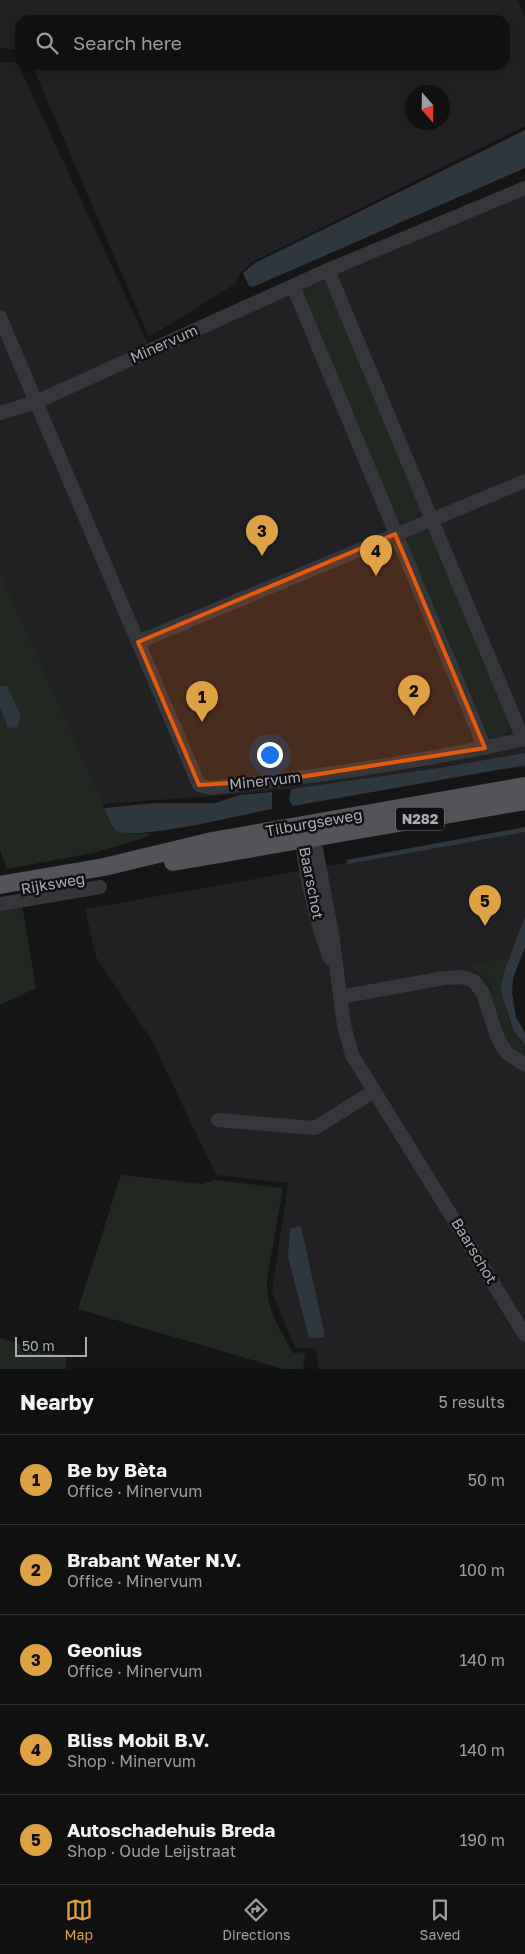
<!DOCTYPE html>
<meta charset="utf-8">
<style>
body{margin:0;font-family:"Golos Text",sans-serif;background:#191919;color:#f1f3f6}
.compass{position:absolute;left:405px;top:85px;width:45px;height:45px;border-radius:50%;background:#101010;box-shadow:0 2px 12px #0003;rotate:160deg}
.scale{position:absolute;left:15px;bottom:12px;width:72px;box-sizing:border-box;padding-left:5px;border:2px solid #a8adb5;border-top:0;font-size:14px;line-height:18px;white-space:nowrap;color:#a8adb5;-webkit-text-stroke:4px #101011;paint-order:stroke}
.you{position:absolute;left:269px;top:754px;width:18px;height:18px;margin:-12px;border:4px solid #fff;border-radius:50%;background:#1a73e8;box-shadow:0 0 0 8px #1a73e833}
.badge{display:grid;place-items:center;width:32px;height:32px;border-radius:50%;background:#dea144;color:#111;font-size:16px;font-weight:700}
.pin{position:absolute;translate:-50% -41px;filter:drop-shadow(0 1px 2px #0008)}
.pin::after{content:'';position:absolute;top:26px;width:18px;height:15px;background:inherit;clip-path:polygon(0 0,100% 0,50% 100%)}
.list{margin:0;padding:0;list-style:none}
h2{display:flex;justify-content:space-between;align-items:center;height:65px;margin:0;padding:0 20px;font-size:21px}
h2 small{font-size:16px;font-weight:400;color:#9c9d9f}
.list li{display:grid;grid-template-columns:32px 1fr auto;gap:15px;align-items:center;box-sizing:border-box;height:90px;padding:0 20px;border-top:1px solid #303030}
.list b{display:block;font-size:19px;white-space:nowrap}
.list p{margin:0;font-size:16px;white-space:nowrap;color:#9c9d9f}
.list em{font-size:16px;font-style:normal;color:#9c9d9f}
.icon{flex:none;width:28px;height:28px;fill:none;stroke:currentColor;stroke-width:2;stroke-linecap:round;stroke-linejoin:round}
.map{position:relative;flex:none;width:525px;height:1369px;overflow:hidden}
.search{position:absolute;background:#101010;box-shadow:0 2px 12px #0003;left:15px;right:15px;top:15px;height:55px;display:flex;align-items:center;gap:12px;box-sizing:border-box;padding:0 18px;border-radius:15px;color:#9c9d9f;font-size:19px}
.sheet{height:515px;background:#101010}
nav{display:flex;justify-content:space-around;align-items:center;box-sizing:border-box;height:70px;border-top:1px solid #303030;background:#101010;font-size:14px;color:#9c9d9f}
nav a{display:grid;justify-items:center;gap:2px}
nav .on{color:#dea144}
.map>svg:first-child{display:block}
.built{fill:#212123;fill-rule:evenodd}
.green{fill:#212822}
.water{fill:#2f383e}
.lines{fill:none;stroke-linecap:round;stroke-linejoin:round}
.minor{stroke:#36373b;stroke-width:14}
.major{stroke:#525459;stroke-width:18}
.marked{fill:#e8590c;fill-opacity:0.2;stroke:#e8590c;stroke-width:4;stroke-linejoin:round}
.labels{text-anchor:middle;stroke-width:5;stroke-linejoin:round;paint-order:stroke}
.shield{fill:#101011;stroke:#7a7e84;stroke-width:1}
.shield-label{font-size:14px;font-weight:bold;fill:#a8adb5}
.street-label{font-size:15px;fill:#a8adb5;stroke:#101011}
</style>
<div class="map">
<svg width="525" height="1369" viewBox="0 0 525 1369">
<rect width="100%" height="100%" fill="#151516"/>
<g class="built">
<path d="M 0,0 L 518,0 L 525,16 L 525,126 L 253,262 L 241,272 L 235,284 L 149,337 L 32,65 L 505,65 L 505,20 L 20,20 L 20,50 L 0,48 ZM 412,92 L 442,92 L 442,122 L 412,122 Z"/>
<polygon points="0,62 17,62 148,344 525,186 525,767 216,796 100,804 0,574"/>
<polygon points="525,831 525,926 509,958 503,974 501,988 503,999 514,1032 525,1045 525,1369 319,1369 315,1348 295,1348 272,1292 288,1183 216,1175 151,1039 96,957 85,909"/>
</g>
<g class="green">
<path d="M 323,282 L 328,285 L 420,505 C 419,522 408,524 395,517 L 307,307 L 305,290 L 315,283 Z"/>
<polygon points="418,532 427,532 431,534 509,722 507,732 502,737 491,737 485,733 408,545 408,539"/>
<polygon points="0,573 114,829 130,834 153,833 144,838 93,853 7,869 0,850 0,707 8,727 18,727 21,715 7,686 0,686"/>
<polygon points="22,904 36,988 0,1005 0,908"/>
<path d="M 509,958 C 499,985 501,1005 513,1031 C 520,1045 525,1039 525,1058 L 516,1053 L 506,1043 L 489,992 L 493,990 C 489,980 482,973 472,969 L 471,964 Z"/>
<path d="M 121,1175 L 203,1184 L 214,1180 L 283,1188 L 267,1279 C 266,1309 279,1328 293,1353 L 305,1352 L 303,1369 L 283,1369 L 78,1309 Z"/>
<polygon points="0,1338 67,1358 65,1369 0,1369"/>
</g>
<g class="water">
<polygon points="525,130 525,168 253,287 249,286 243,273 255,263"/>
<polygon points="0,686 7,686 21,715 18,727 8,728 0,707"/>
<polygon points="525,753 525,765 293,806 289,800 291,789 439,768"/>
<path d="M 272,792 L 272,809 C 244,814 138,841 117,831 C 111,828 108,814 104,808 L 156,803 L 216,803 L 239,795 Z"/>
<polygon points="525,827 525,832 348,864 346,860"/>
<polygon points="525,917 525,947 513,978 512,993 516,1017 525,1033 525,1045 514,1032 503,999 501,988 505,969"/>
<polygon points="301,1226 324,1332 324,1337 309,1338 288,1257 290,1229"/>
</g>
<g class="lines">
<g class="minor">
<polyline points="328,270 523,739"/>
<polyline points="293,286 485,748"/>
<polyline points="0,317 138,642"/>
<polyline points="0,413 36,402 328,270 525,188"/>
<path d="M 525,481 L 138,642 L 199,785 L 210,788 C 316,777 421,762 525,739"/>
<polyline points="309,829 314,838 332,934 344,1025 352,1055 525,1335"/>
<path d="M 304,831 C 298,854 320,934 330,958"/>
<polyline points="0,904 100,887"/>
<polyline points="340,997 444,978 462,977 474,981 483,993 496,1034 501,1044 507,1053 525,1065"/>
<polyline points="218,1120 315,1128 374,1091"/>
</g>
<g class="major">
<polyline points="173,862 525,801"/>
<polyline points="0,885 104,867 212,841 525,786"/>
</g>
</g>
<path class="marked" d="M 395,534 L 485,748 L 281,780 L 199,785 L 138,642 Z"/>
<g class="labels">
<rect class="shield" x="396" y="807.5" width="48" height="23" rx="4"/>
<g class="shield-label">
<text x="420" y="824">N282</text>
</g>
<g class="street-label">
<text transform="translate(164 344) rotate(-24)" y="5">Minervum</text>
<text transform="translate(265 781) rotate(-6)" y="5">Minervum</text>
<text transform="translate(314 823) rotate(-10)" y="5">Tilburgseweg</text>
<text transform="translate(311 883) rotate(79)" y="5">Baarschot</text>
<text transform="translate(53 884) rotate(-10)" y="5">Rijksweg</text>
<text transform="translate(474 1251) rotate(59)" y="5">Baarschot</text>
</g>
</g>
</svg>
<svg class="compass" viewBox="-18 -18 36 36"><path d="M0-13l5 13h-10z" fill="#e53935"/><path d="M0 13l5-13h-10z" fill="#9c9d9f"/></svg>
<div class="scale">50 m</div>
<div class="you"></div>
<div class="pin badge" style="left:202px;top:722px">1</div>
<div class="pin badge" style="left:414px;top:716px">2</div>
<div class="pin badge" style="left:262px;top:556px">3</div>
<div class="pin badge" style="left:376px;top:576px">4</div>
<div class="pin badge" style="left:485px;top:926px">5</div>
<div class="search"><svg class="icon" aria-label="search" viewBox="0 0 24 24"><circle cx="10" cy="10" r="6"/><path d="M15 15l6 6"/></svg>Search here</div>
</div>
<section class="sheet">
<h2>Nearby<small>5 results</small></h2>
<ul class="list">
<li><span class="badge">1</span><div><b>Be by Bèta</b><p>Office · Minervum</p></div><em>50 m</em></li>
<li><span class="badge">2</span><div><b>Brabant Water N.V.</b><p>Office · Minervum</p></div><em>100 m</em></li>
<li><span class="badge">3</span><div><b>Geonius</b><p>Office · Minervum</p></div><em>140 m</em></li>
<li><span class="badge">4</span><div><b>Bliss Mobil B.V.</b><p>Shop · Minervum</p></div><em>140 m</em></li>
<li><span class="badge">5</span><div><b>Autoschadehuis Breda</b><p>Shop · Oude Leijstraat</p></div><em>190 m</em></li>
</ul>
</section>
<nav>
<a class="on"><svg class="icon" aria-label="map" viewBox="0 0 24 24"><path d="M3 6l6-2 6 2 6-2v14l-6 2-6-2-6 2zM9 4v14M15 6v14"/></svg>Map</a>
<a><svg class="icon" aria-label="directions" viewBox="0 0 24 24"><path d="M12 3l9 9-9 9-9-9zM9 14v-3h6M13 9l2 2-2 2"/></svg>Directions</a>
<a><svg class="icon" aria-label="saved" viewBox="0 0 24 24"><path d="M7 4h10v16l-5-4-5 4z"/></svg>Saved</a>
</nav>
